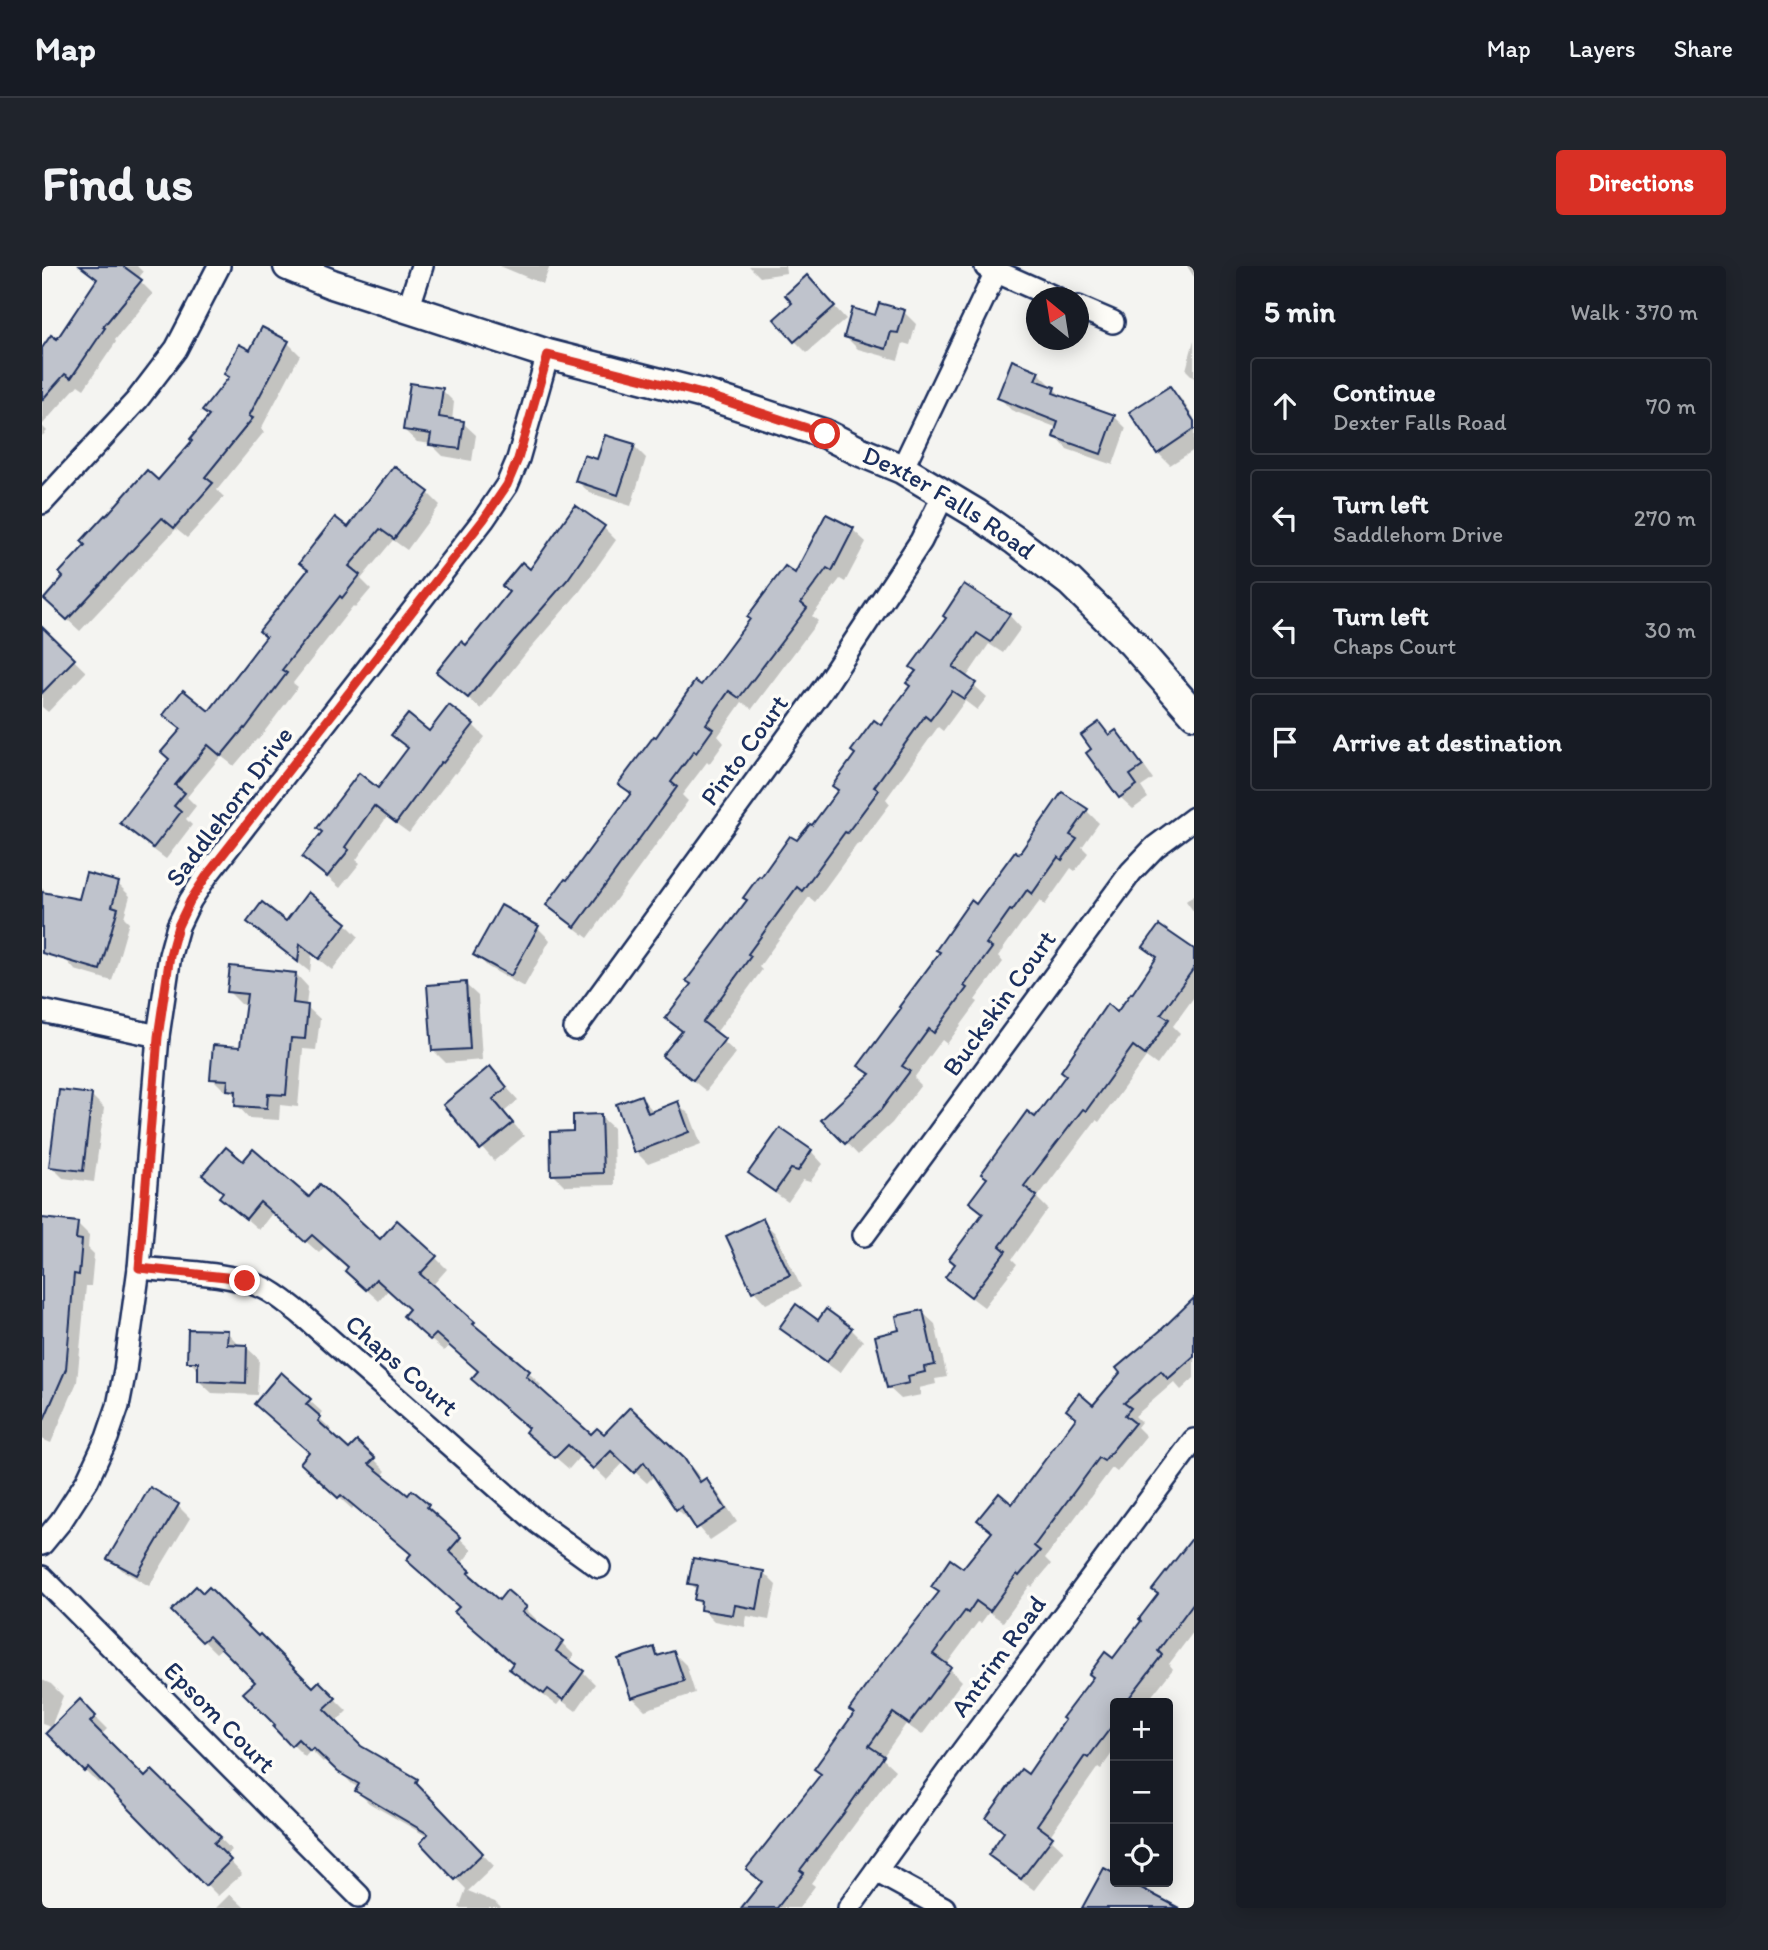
<!DOCTYPE html>
<meta charset="utf-8">
<style>
body{margin:0;font-family:Itim,sans-serif;background:#20242c;color:#f1f3f6}
.controls{position:absolute;right:21px;bottom:21px;display:grid;overflow:hidden;border-radius:7px;box-shadow:0 4px 18px #0003}
.controls button{width:63px;height:63px;display:grid;place-items:center;padding:0;border:0;border-bottom:2px solid #363941;background:#171b24;color:#f1f3f6;font:35px sans-serif}
.compass{position:absolute;left:984px;top:21px;width:63px;height:63px;border-radius:50%;background:#171b24;box-shadow:0 4px 18px #0003;rotate:330deg}
.stop{position:absolute;width:21px;height:21px;margin:-16px;border:5px solid #d93025;border-radius:50%;background:#fff}
.stop.end{background:#d93025;border-color:#fff;box-shadow:0 2px 7px #0008}
.list{margin:0;padding:0;list-style:none}
h2{display:flex;justify-content:space-between;align-items:center;height:91px;margin:0;padding:0 28px;font-size:30px}
h2 small{font-size:23px;font-weight:400;color:#9ea1a6}
.list li{display:grid;grid-template-columns:46px 1fr auto;gap:21px;align-items:center;box-sizing:border-box;height:98px;margin:0 14px 14px;padding:0 14px;border:2px solid #363941;border-radius:7px}
.list b{display:block;font-size:26px;white-space:nowrap}
.list p{margin:0;font-size:23px;white-space:nowrap;color:#9ea1a6}
.list em{font-size:23px;font-style:normal;color:#9ea1a6}
.icon{flex:none;width:38px;height:38px;fill:none;stroke:currentColor;stroke-width:2;stroke-linecap:round;stroke-linejoin:round}
.map{position:relative;flex:none;width:1152px;height:1642px;overflow:hidden;border-radius:7px}
header{display:flex;align-items:center;gap:42px;box-sizing:border-box;height:98px;padding:0 35px;background:#171b24;border-bottom:2px solid #363941}
header strong{font-size:33px}
nav{display:flex;gap:38px;margin-inline-start:auto;font-size:24px}
.intro{display:flex;align-items:center;justify-content:space-between;box-sizing:border-box;height:168px;padding:0 42px}
h1{margin:0;font-size:49px}
.button{padding:18px 32px;border-radius:7px;background:#d93025;color:#fff;font-size:24px;font-weight:700}
main{display:flex;gap:42px;padding:0 42px}
aside{flex:1;background:#171b24;border-radius:7px;box-shadow:0 4px 18px #0003}
.map>svg:first-child{display:block}
.shadow{fill:#0003}
.building{fill:#bfc3cc;stroke:#1b2f5e;stroke-width:2}
.lines{fill:none;stroke-linecap:round;stroke-linejoin:round}
.minor-casing{stroke:#1b2f5e;stroke-width:26}
.tertiary-casing{stroke:#1b2f5e;stroke-width:33}
.minor{stroke:#fdfcf7;stroke-width:21}
.tertiary{stroke:#fdfcf7;stroke-width:28}
.route{stroke:#d93025;stroke-width:9}
.labels{text-anchor:middle;stroke-width:7;stroke-linejoin:round;paint-order:stroke}
.street-label{font-size:26px;fill:#1b2f5e;stroke:#fdfcf7}
</style>
<header>
<strong>Map</strong>
<nav><a>Map</a><a>Layers</a><a>Share</a></nav>
</header>
<div class="intro"><h1>Find us</h1><a class="button">Directions</a></div>
<main>
<div class="map">
<svg width="1152" height="1642" viewBox="0 0 1152 1642">
<rect width="100%" height="100%" fill="#f4f4f1"/>
<filter id="ink" filterUnits="userSpaceOnUse"><feTurbulence type="fractalNoise" baseFrequency=".0143" numOctaves="2"/><feDisplacementMap in="SourceGraphic" scale="14" xChannelSelector="R" yChannelSelector="G"/><feConvolveMatrix kernelMatrix="1 2 1 2 8 2 1 2 1" color-interpolation-filters="sRGB"/></filter>
<g filter="url(#ink)">
<g class="shadow">
<polygon points="56,0 95,0 101,6 96,13 111,28 73,74 74,76 42,123 36,119 0,159 0,85 15,75 57,14"/>
<polygon points="458,0 508,0 501,18"/>
<polygon points="707,0 743,0 744,7 718,11"/>
<polygon points="1145,0 1152,0 1152,11"/>
<polygon points="777,24 804,53 765,87 753,75"/>
<polygon points="862,46 874,58 868,79 861,77 856,94 816,83 804,71 835,51"/>
<polygon points="221,63 246,77 258,89 219,163 222,166 175,224 182,231 145,272 134,263 38,365 16,345 116,216 152,175 169,151 188,112 184,108 209,86"/>
<polygon points="1152,74 1152,112 1144,104"/>
<polygon points="996,106 1008,118 1007,121 1012,123 1022,132 1072,150 1084,162 1071,199 1025,183 1013,170 1016,162 969,144 957,131"/>
<polygon points="1128,122 1140,134 1152,152 1152,184 1128,199 1116,187"/>
<polygon points="400,124 412,136 410,155 421,157 434,169 430,195 401,190 389,178 375,176 362,164"/>
<polygon points="0,160 5,165 0,170"/>
<polygon points="592,180 604,192 589,240 548,227 535,215 556,195"/>
<polygon points="386,227 398,239 365,284 351,274 319,313 329,323 313,342 311,340 251,417 256,421 216,474 215,473 192,500 179,490 145,531 154,540 144,553 150,559 124,593 92,569 80,557 129,493 140,464 123,448 168,448 306,263"/>
<polygon points="534,242 562,262 574,274 538,325 485,386 439,443 396,406 424,381 489,305"/>
<polygon points="785,250 811,264 824,276 803,316 798,313 770,350 776,355 710,443 700,436 676,470 682,477 667,498 665,496 640,529 646,535 546,672 518,651 506,639 525,616 590,529 578,518 754,310"/>
<polygon points="967,349 979,362 961,387 947,378 924,412 945,431 935,444 923,435 901,465 896,461 844,533 848,538 818,578 816,577 773,636 767,631 717,701 720,704 673,768 694,787 664,825 635,802 623,790 641,767 625,752 651,719 719,613 770,562 870,420 876,405 871,400"/>
<polygon points="1,364 44,406 6,446 0,441"/>
<polygon points="1056,458 1068,470 1074,466 1086,478 1111,513 1099,521 1106,532 1091,543 1078,531 1046,487 1052,483"/>
<polygon points="431,459 443,471 414,508 412,507 367,567 345,551 314,594 318,597 298,622 262,591 337,524 367,483 352,469 387,467"/>
<polygon points="1045,545 1057,557 1040,581 1046,587 1033,605 1029,602 1003,639 998,635 982,656 981,655 956,690 961,696 933,734 936,736 905,778 900,774 872,812 879,819 850,857 816,889 782,854 829,810 818,799 935,641 977,590"/>
<polygon points="76,618 88,630 82,651 87,656 70,715 33,704 22,692 0,688 0,622 5,628 38,635"/>
<polygon points="267,629 304,658 316,670 290,704 270,688 268,706 220,668 207,656 244,657"/>
<polygon points="1152,629 1152,646 1144,635"/>
<polygon points="460,641 496,662 508,674 482,721 446,701 434,689"/>
<polygon points="1104,681 1152,689 1152,731 1131,760 1138,767 1115,799 1104,791 1057,856 1054,854 995,932 1006,943 970,993 975,998 942,1041 918,1023 906,1011 942,949 929,936 1076,748 1116,693"/>
<polygon points="254,708 266,721 264,740 278,753 274,784 261,783 256,841 238,839 237,854 207,852 195,839 196,832 188,825 182,824 170,812 200,783 205,739 199,738 187,726"/>
<polygon points="423,718 436,730 440,794 404,797 391,784"/>
<polygon points="448,803 476,834 462,846 482,870 452,895 403,839"/>
<polygon points="50,830 62,842 52,916 21,912 9,900"/>
<polygon points="599,831 612,846 635,837 648,849 659,878 606,898 594,886"/>
<polygon points="558,850 571,862 572,919 523,920 511,908 533,867"/>
<polygon points="738,864 769,885 781,898 768,916 761,914 746,936 721,919 709,907"/>
<polygon points="201,897 267,933 338,975 393,991 405,1003 390,1020 487,1107 499,1119 496,1122 549,1170 562,1171 641,1193 654,1206 661,1216 664,1214 676,1227 695,1256 668,1274 650,1253 648,1255 635,1243 613,1209 605,1217 582,1196 565,1214 539,1189 527,1203 498,1178 488,1163 438,1106 407,1079 402,1085 375,1062 369,1044 347,1023 337,1035 317,1017 308,1002 283,980 277,987 231,946 217,964 179,931 182,927 163,909"/>
<polygon points="0,954 35,957 47,969 46,982 52,988 49,1020 44,1020 35,1116 9,1177 0,1173"/>
<polygon points="720,955 733,967 759,1021 724,1038 712,1025 686,971"/>
<polygon points="1152,1035 1152,1112 1139,1124 1132,1116 1093,1150 1099,1156 1095,1161 1104,1170 1075,1206 1070,1202 1003,1292 1009,1298 990,1321 988,1319 961,1356 947,1346 939,1357 936,1356 904,1399 920,1415 880,1469 864,1458 840,1492 853,1504 769,1617 773,1620 757,1642 701,1642 721,1617 706,1603 780,1509 898,1327 891,1320 921,1304 951,1267 938,1254 970,1240 1052,1141 1120,1065"/>
<polygon points="880,1046 893,1058 905,1111 893,1113 894,1118 877,1122 879,1129 859,1133 846,1121 859,1065"/>
<polygon points="777,1056 809,1063 821,1075 798,1107 752,1074 739,1061"/>
<polygon points="185,1066 198,1080 204,1081 217,1093 215,1129 170,1127 157,1115 158,1106 147,1095"/>
<polygon points="239,1109 280,1146 276,1151 290,1164 287,1167 308,1186 332,1193 344,1205 340,1210 366,1231 370,1226 386,1240 398,1252 397,1253 430,1284 419,1298 440,1318 438,1320 457,1336 483,1342 495,1354 493,1357 520,1377 532,1389 527,1396 541,1406 553,1418 534,1445 519,1434 515,1439 481,1415 469,1403 473,1398 371,1289 312,1240 310,1243 272,1209 269,1187"/>
<polygon points="136,1240 148,1252 107,1320 80,1304 68,1292"/>
<polygon points="1152,1272 1152,1365 1127,1398 1131,1403 1104,1437 1073,1437 1073,1483 1059,1503 1056,1501 1007,1571 1022,1585 992,1624 960,1601 948,1589 963,1568 946,1552 987,1510 1101,1355"/>
<polygon points="721,1306 734,1319 727,1354 705,1350 703,1361 672,1355 660,1343 660,1340 654,1334 656,1325 648,1317"/>
<polygon points="131,1345 271,1424 277,1417 305,1445 293,1457 318,1481 375,1515 387,1528 377,1517 369,1514 452,1600 426,1625 453,1636 459,1642 417,1642 424,1623 380,1577 386,1571 327,1537 315,1525 317,1522 310,1518 285,1492 281,1496 269,1484 263,1491 233,1461 235,1459 215,1416 181,1381 174,1387"/>
<polygon points="612,1383 619,1391 632,1387 644,1399 653,1427 603,1444 590,1431"/>
<polygon points="0,1414 9,1418 21,1430 9,1461 0,1458"/>
<polygon points="38,1436 65,1463 59,1469 103,1513 110,1506 190,1584 183,1590 200,1608 176,1630 60,1513 56,1517 6,1467"/>
<polygon points="188,1628 203,1642 174,1642"/>
</g>
<g class="building">
<polygon points="38,0 81,0 100,14 61,61 63,62 29,112 23,108 0,134 0,82 9,69 15,73 55,13"/>
<polygon points="765,9 793,40 752,76 732,53 750,37 743,29"/>
<polygon points="837,37 863,44 856,67 849,66 844,83 802,71 810,42 833,49"/>
<polygon points="220,61 247,75 207,150 211,152 163,211 171,217 132,262 120,252 25,354 2,333 21,311 17,307 43,279 39,275 63,249 64,250 105,204 116,214 150,175 148,173 167,150 160,145 187,111 182,108 197,78 208,84"/>
<polygon points="970,94 997,105 993,114 1013,121 1011,127 1073,149 1059,188 1011,171 1016,156 955,132"/>
<polygon points="368,117 401,122 397,151 422,155 418,183 387,179 389,168 361,164"/>
<polygon points="1128,120 1152,155 1152,163 1115,188 1087,146"/>
<polygon points="563,169 593,178 576,229 533,215 542,189 555,193"/>
<polygon points="352,200 387,226 352,273 338,263 307,300 318,309 300,332 298,330 240,404 245,407 203,463 202,462 179,490 166,479 133,519 143,527 132,540 139,546 111,582 78,557 127,493 119,486 139,463 121,449 141,424 167,445 224,371 217,365 266,304 257,297 293,251 306,261"/>
<polygon points="533,239 563,260 526,313 473,374 426,432 394,406 419,375 424,379 467,326 460,320 480,296 488,303"/>
<polygon points="784,248 812,262 790,305 785,302 759,337 765,342 697,432 687,425 664,458 671,463 654,487 652,485 629,516 635,521 533,661 504,639 523,613 525,614 589,527 576,518 612,470 614,471 653,415 659,419 708,353 705,351 743,300 753,307"/>
<polygon points="922,318 968,348 949,376 935,367 911,401 934,417 922,433 910,425 888,454 883,450 832,521 837,524 805,567 803,566 760,625 755,621 706,688 709,690 661,756 683,773 651,814 620,790 640,765 623,752 649,718 644,715 705,634 701,632 717,610 719,611 748,570 755,574 768,558 770,559 796,524 790,520 813,488 809,485 832,454 839,459 868,420 864,417 874,405 868,401 904,352 901,350"/>
<polygon points="0,361 33,393 0,427"/>
<polygon points="407,439 432,458 401,497 399,496 354,557 332,540 303,581 307,584 285,611 260,591 280,566 275,562 317,507 336,522 366,482 349,469 366,448 387,465"/>
<polygon points="1057,456 1067,469 1074,464 1101,500 1088,509 1095,519 1077,532 1044,487 1049,483 1039,469"/>
<polygon points="1020,526 1046,543 1028,569 1035,573 1020,594 1016,591 990,628 985,624 970,645 968,644 944,678 950,682 922,720 925,722 892,767 887,763 860,800 868,805 838,845 803,878 779,854 828,808 816,800 859,742 857,741 898,686 894,684 929,634 934,638 973,585 977,588"/>
<polygon points="44,607 77,616 70,640 76,642 58,704 0,687 0,626 37,633"/>
<polygon points="266,626 305,657 277,693 258,678 256,696 205,656 220,636 244,655"/>
<polygon points="459,639 497,660 469,710 431,689"/>
<polygon points="1117,659 1152,683 1152,702 1119,748 1127,753 1103,789 1091,780 1044,845 1041,843 982,920 995,930 958,980 964,985 929,1031 903,1011 913,998 907,993 941,947 927,936 945,912 939,908 985,845 993,851 1024,809 1019,805 1065,738 1075,746 1089,727 1090,728 1115,691 1101,681"/>
<polygon points="188,700 254,707 251,737 266,739 263,773 249,772 244,829 226,828 225,842 193,840 194,825 185,824 186,814 168,813 171,779 198,781 205,728 185,726"/>
<polygon points="424,716 428,783 390,785 385,719"/>
<polygon points="448,800 465,821 451,833 471,857 438,884 401,839"/>
<polygon points="17,824 50,828 41,905 7,901"/>
<polygon points="599,829 606,847 636,835 647,866 592,887 574,838"/>
<polygon points="559,848 561,907 509,909 508,866 531,865 531,849"/>
<polygon points="738,862 770,884 756,905 749,903 733,926 706,907"/>
<polygon points="184,881 201,895 211,883 267,931 278,918 338,973 355,954 395,990 378,1008 433,1056 431,1058 488,1105 484,1110 549,1168 555,1162 562,1168 588,1141 642,1192 658,1216 664,1212 684,1243 654,1263 639,1240 634,1244 602,1196 592,1207 569,1185 551,1203 526,1179 513,1192 483,1166 486,1162 429,1113 436,1105 394,1068 388,1074 361,1050 367,1043 334,1013 324,1024 303,1005 306,1001 270,969 263,976 218,936 204,953 177,931 181,926 160,909"/>
<polygon points="0,952 36,956 34,973 40,974 37,1009 32,1008 24,1103 0,1158"/>
<polygon points="721,952 748,1009 710,1026 684,970"/>
<polygon points="1152,1032 1152,1090 1126,1113 1119,1105 1082,1137 1089,1142 1083,1149 1093,1157 1062,1195 1057,1192 992,1280 998,1285 977,1310 975,1308 948,1345 934,1335 926,1347 923,1345 891,1388 909,1401 867,1458 851,1447 827,1480 842,1490 802,1547 758,1604 762,1607 735,1642 699,1642 720,1616 704,1603 779,1508 772,1503 812,1447 807,1444 839,1399 897,1326 889,1321 908,1293 921,1302 950,1266 935,1254 957,1227 970,1238 1034,1152 1024,1144 1037,1127 1051,1139 1078,1107 1074,1102 1119,1064"/>
<polygon points="754,1038 776,1054 784,1043 810,1062 785,1096 737,1062"/>
<polygon points="881,1044 893,1099 882,1101 883,1106 866,1110 867,1117 845,1122 833,1070 857,1064 854,1050"/>
<polygon points="146,1063 186,1064 185,1078 205,1079 204,1117 156,1115 156,1096 145,1096"/>
<polygon points="239,1106 269,1133 264,1138 279,1151 276,1155 307,1183 315,1175 333,1192 327,1198 366,1229 370,1224 387,1238 385,1241 419,1271 407,1285 429,1305 426,1307 457,1334 465,1324 485,1341 480,1346 521,1375 514,1385 542,1405 521,1434 506,1423 502,1428 467,1403 471,1397 412,1346 417,1341 364,1294 369,1288 299,1229 296,1232 258,1197 267,1186 212,1138"/>
<polygon points="108,1221 137,1238 95,1309 65,1293"/>
<polygon points="1152,1270 1152,1336 1116,1385 1120,1389 1083,1437 1073,1437 1073,1456 1046,1492 1043,1490 995,1559 1011,1571 979,1613 946,1589 962,1566 944,1552 979,1503 986,1508 1023,1454 1020,1452 1051,1411 1047,1408 1063,1386 1071,1392 1099,1355 1097,1353 1116,1328 1110,1324"/>
<polygon points="651,1292 722,1305 715,1343 693,1339 691,1349 658,1344 659,1335 652,1334 655,1319 646,1318"/>
<polygon points="154,1320 161,1327 167,1321 216,1370 218,1368 271,1421 277,1415 294,1432 282,1443 319,1480 376,1513 374,1517 441,1587 413,1614 378,1577 386,1568 313,1525 317,1518 296,1506 271,1482 268,1485 256,1473 249,1480 231,1461 233,1459 201,1427 213,1416 167,1370 160,1376 129,1345"/>
<polygon points="612,1381 615,1390 632,1385 642,1415 589,1432 576,1393"/>
<polygon points="38,1433 54,1450 48,1456 103,1511 110,1504 179,1571 172,1577 189,1594 163,1620 47,1502 43,1506 4,1467"/>
<polygon points="1062,1602 1073,1608 1073,1616 1088,1616 1137,1642 1040,1642"/>
</g>
<g class="lines">
<defs>
<g id="minor">
<polyline points="944,1 1014,32"/>
<polyline points="1036,41 1071,56"/>
<polyline points="366,43 380,0"/>
<polyline points="860,203 954,6"/>
<polyline points="0,237 95,134 134,83 177,0"/>
<polyline points="0,745 116,770"/>
<polyline points="533,763 781,423 879,275 902,228"/>
<polyline points="822,969 1089,606 1113,581 1152,552"/>
<path d="M 97,1002 C 135,1006 187,1006 222,1022 C 235,1028 247,1039 258,1047 L 496,1257 L 557,1301"/>
<polyline points="0,1278 19,1255 45,1215 65,1172 76,1140 83,1104 97,1002 116,770 128,689 136,660 148,635 165,609 442,253 465,219 476,193 506,88"/>
<polyline points="0,1311 317,1630"/>
<polyline points="834,1605 902,1642"/>
<polyline points="807,1642 914,1494 1152,1174"/>
</g>
<g id="tertiary">
<path id="s1" d="M 246,0 L 290,18 L 506,88 L 665,129 L 783,168 L 819,186 L 860,203 L 935,248 L 974,275 L 1028,316 L 1090,377 L 1152,448"/>
</g>
</defs>
<use href="#minor" class="minor-casing"/>
<use href="#tertiary" class="tertiary-casing"/>
<use href="#minor" class="minor"/>
<use href="#tertiary" class="tertiary"/>
</g>
</g>
<g class="lines" filter="url(#ink)">
<polyline class="route" points="203,1015 184,1011 97,1002 116,771 128,689 136,660 148,635 165,609 442,253 465,219 476,193 506,89 665,129 783,168"/>
</g>
<g class="labels">
<g class="street-label">
<text dy="9" stroke="none"><textPath href="#s1" startOffset="705">Dexter Falls Road</textPath></text>
<text transform="translate(702 484) rotate(-54)" y="9">Pinto Court</text>
<text transform="translate(187 540) rotate(-53)" y="9">Saddlehorn Drive</text>
<text transform="translate(957 737) rotate(-54)" y="9">Buckskin Court</text>
<text transform="translate(360 1099) rotate(41)" y="9">Chaps Court</text>
<text transform="translate(956 1390) rotate(-54)" y="9">Antrim Road</text>
<text transform="translate(178 1451) rotate(45)" y="9">Epsom Court</text>
</g>
</g>
</svg>
<div class="controls">
<button>+</button>
<button>−</button>
<button><svg class="icon" aria-label="locate" viewBox="0 0 24 24"><circle cx="12" cy="12" r="6"/><path d="M12 2v4M12 18v4M2 12h4M18 12h4"/></svg></button>
</div>
<svg class="compass" viewBox="-18 -18 36 36"><path d="M0-13l5 13h-10z" fill="#e53935"/><path d="M0 13l5-13h-10z" fill="#9ea1a6"/></svg>
<div class="stop" style="left:783px;top:168px"></div>
<div class="stop end" style="left:203px;top:1015px"></div>
</div>
<aside>
<h2>5 min<small>Walk · 370 m</small></h2>
<ul class="list">
<li><svg class="icon" aria-label="ahead" viewBox="0 0 24 24"><path d="M12 20V5M6 11l6-6 6 6"/></svg><div><b>Continue</b><p>Dexter Falls Road</p></div><em>70 m</em></li>
<li><svg class="icon" aria-label="left" viewBox="0 0 24 24"><path d="M17 20v-9H6M10 6l-5 5 5 5"/></svg><div><b>Turn left</b><p>Saddlehorn Drive</p></div><em>270 m</em></li>
<li><svg class="icon" aria-label="left" viewBox="0 0 24 24"><path d="M17 20v-9H6M10 6l-5 5 5 5"/></svg><div><b>Turn left</b><p>Chaps Court</p></div><em>30 m</em></li>
<li><svg class="icon" aria-label="arrive" viewBox="0 0 24 24"><path d="M6 21V4h12l-3 4 3 4H6"/></svg><div><b>Arrive at destination</b></div></li>
</ul>
</aside>
</main>
